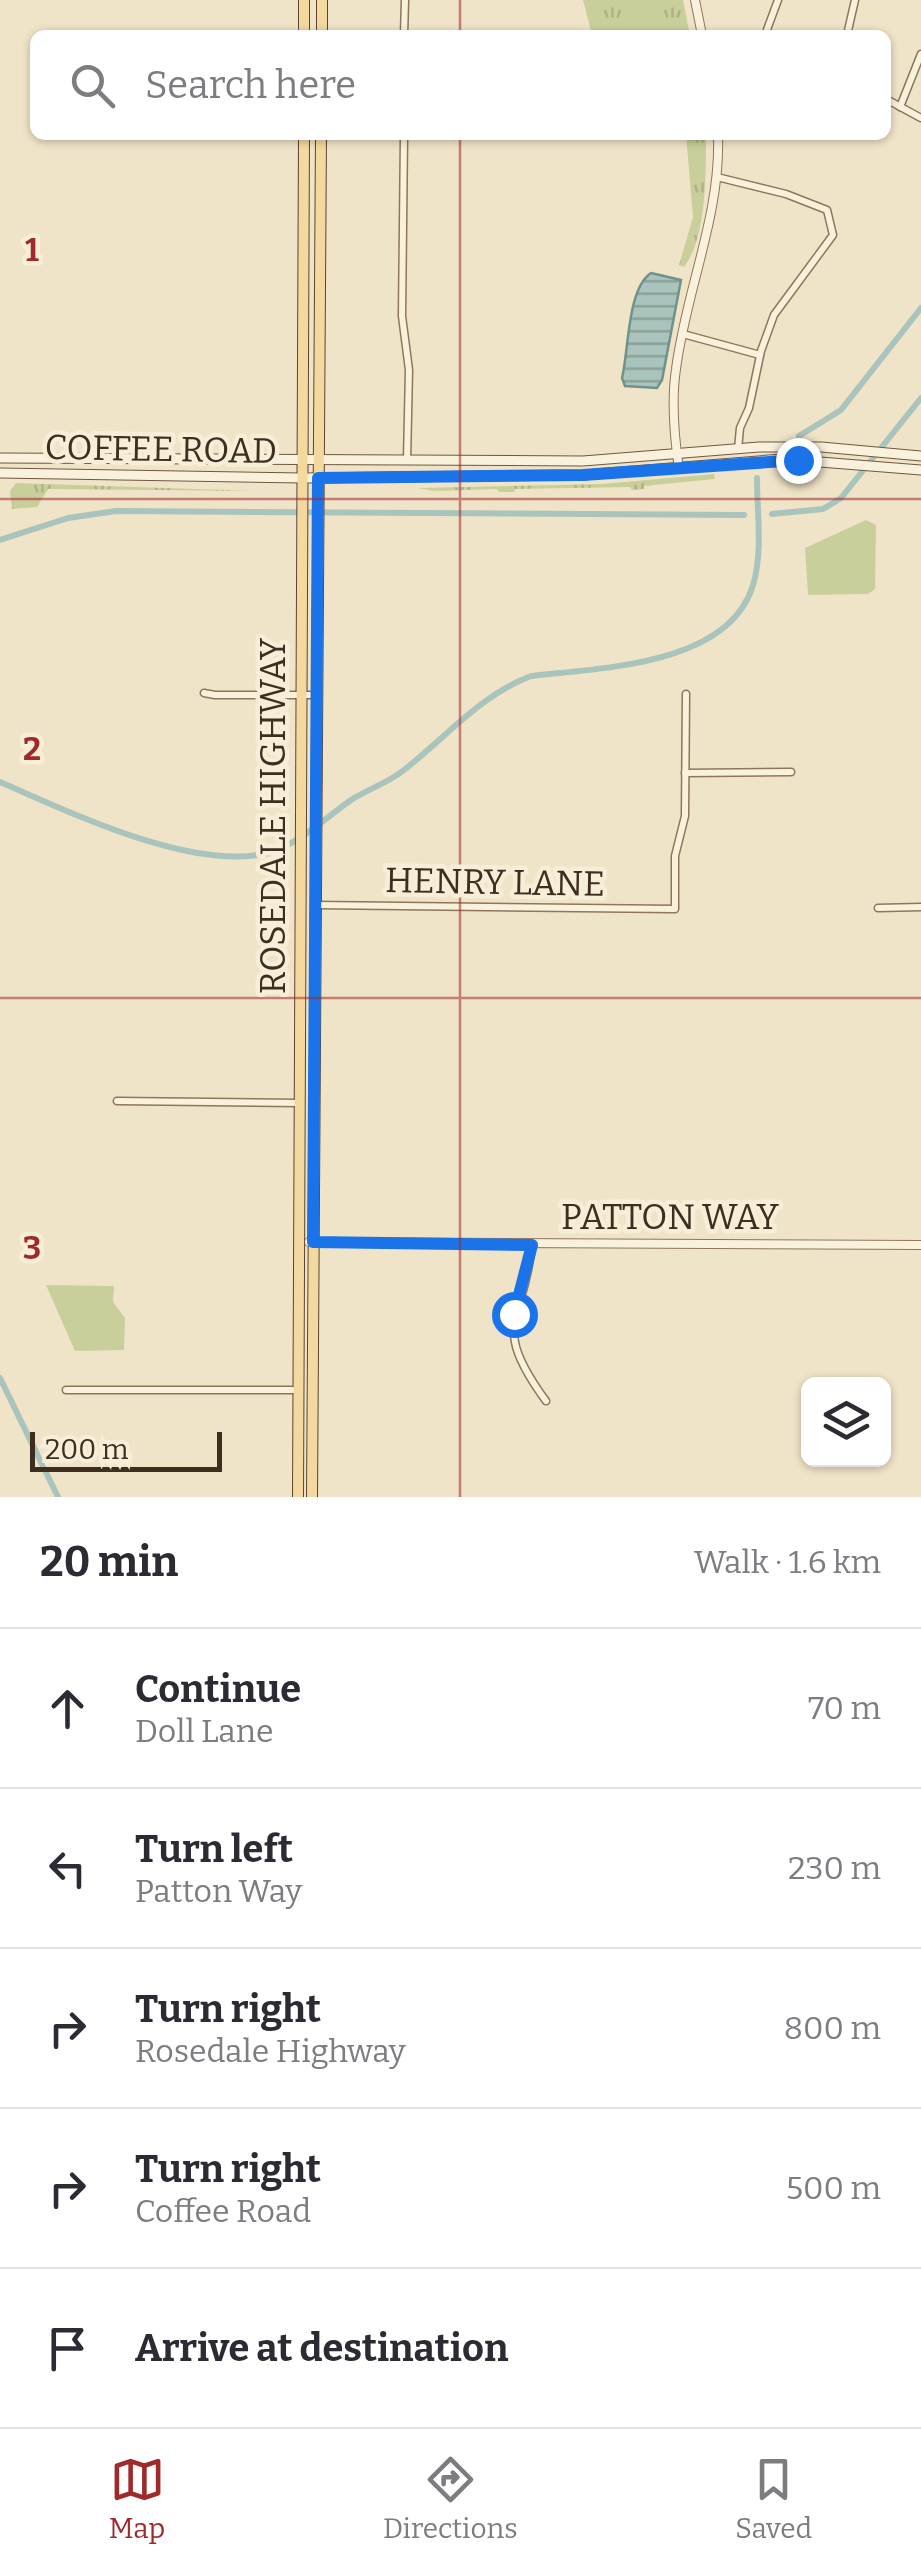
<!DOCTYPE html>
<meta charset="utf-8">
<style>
body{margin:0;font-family:Bitter,serif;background:#f2f2f3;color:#2b2b33}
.controls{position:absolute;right:30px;bottom:30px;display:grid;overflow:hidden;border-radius:15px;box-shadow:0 2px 8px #0004}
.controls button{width:90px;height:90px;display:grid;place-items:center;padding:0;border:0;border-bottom:2px solid #e1e1e2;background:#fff;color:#2b2b33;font:50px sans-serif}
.scale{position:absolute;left:30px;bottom:25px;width:192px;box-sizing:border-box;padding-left:10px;border:5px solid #3d2e20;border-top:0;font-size:28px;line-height:35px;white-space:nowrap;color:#3d2e20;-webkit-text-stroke:8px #f7eed8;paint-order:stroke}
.stop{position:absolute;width:30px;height:30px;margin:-22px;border:8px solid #1a73e8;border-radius:50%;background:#fff}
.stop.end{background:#1a73e8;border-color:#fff;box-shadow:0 2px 10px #0008}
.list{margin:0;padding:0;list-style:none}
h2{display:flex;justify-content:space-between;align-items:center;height:130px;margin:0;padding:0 40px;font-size:42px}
h2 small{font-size:32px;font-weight:400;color:#7c7c81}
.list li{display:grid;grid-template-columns:65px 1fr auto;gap:30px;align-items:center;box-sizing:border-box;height:160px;padding:0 40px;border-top:2px solid #e1e1e2}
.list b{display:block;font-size:38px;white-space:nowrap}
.list p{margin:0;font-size:32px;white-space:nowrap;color:#7c7c81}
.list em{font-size:32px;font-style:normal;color:#7c7c81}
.icon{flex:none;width:55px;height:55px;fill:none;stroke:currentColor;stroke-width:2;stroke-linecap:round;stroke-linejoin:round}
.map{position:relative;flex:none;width:921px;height:1497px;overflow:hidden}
.search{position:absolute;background:#fff;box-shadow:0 2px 8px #0004;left:30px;right:30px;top:30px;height:110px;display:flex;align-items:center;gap:25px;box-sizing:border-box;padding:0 35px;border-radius:15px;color:#7c7c81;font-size:38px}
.sheet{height:930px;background:#fff}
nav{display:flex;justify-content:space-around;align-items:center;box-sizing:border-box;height:140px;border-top:2px solid #e1e1e2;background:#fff;font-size:28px;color:#7c7c81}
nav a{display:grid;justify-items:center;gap:5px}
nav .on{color:#9e2a2b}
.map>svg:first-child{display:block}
.grass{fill:url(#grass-tufts)}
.pitch{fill:#c9cf9b}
.water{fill:url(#water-rules);stroke:#6f938a;stroke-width:2.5}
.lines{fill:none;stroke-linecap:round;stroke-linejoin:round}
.canal{stroke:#a9c4bc;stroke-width:6}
.minor-casing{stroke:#8d765c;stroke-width:9}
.tertiary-casing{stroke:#8d765c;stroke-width:10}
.secondary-casing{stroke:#6f573f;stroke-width:11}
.primary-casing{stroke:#5b4430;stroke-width:12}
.minor{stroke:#faf1dc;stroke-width:6}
.tertiary{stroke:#faf1dc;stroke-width:8}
.secondary{stroke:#faf1dc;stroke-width:9}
.primary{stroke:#f3d9a0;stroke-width:10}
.route{stroke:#1a73e8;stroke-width:12}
.grid{fill:none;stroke:#9e2a2b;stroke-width:2.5;stroke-opacity:0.55}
.labels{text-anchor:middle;stroke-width:9;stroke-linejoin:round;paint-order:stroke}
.street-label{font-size:35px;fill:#3d2e20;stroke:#f7eed8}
.grid-label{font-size:32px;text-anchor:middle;font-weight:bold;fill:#9e2a2b;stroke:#f7eed8;stroke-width:9;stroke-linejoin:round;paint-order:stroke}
</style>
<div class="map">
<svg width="921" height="1497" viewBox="0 0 921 1497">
<defs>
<pattern id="grass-tufts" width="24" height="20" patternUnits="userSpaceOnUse" patternTransform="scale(2.5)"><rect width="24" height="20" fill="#c9cf9b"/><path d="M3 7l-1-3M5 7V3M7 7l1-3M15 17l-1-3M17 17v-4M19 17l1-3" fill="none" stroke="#aeb285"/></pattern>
<pattern id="water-rules" width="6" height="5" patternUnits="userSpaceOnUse" patternTransform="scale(2.5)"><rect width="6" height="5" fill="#a9c4bc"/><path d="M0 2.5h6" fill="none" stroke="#8ba098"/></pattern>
</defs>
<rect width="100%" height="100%" fill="#f0e4c8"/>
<g class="grass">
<polygon points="583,0 683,0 690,35 592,35"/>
<path d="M 686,135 L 706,135 C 706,172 707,237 684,267 L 679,265 L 693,217 Z"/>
<polygon points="714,474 715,479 644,486 644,489 632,490 630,487 515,489 514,492 499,492 497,489 435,491 417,488 602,484"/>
<polygon points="16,483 257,491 48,489 37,507 12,509 10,491"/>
</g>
<g class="pitch">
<polygon points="866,520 876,525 875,589 868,594 808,595 805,548"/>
<polygon points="46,1285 114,1286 113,1302 125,1318 124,1350 75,1351"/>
</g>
<path class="water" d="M 651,273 L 681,280 L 662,380 L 657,388 L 625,386 L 622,378 C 629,350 627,289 651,273 Z"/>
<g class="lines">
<g class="canal">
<polyline points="799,436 841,410 921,308"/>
<polyline points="772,514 823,509 841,498 921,398"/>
<polyline points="0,540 68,518 116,511 744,515"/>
<path d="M 0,782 C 70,812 192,872 268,853 C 299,844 325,818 351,800 C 368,789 388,783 404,770 C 445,738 482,694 531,676 C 599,668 729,666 753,585 C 763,553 757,512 757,478"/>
<polyline points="0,1378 58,1497"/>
</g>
<defs>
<g id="minor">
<polyline points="404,35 405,0"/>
<polyline points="765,35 778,0"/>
<polyline points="847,35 855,0"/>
<polyline points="886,99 921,118"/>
<polyline points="900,107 921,54"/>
<polyline points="404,135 402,316 409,370 407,460"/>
<polyline points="717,177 786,194 827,210 833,235 774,315 761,351 749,408 740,428 738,449"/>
<polyline points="683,334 760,355"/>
<polyline points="204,693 215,695 316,695"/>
<polyline points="685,773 791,772"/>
<polyline points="315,905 675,909 675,856 685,816 686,694"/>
<polyline points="878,908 921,907"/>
<polyline points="117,1101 299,1103"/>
<path d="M 532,1245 C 524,1324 489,1323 546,1401"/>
<polyline points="66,1390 298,1390"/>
</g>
<g id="tertiary">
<polyline points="695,0 702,35"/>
<path d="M 679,469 C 674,435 671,402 676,369 C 686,290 721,215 718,135"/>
<polyline points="309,1242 921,1245"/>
</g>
<g id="secondary">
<polyline points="0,458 583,461 759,447 821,447 921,456"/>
<polyline points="0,473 303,478 583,475 782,459 921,470"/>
</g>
<g id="primary">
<polyline points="304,35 304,0"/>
<polyline points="322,35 322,0"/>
<polyline points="298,1497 304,135"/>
<polyline points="312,1497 321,135"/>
</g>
</defs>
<use href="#minor" class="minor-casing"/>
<use href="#tertiary" class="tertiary-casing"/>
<use href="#secondary" class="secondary-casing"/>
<use href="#primary" class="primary-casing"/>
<use href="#minor" class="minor"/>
<use href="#tertiary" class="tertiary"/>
<use href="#secondary" class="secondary"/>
<use href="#primary" class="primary"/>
</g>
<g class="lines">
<polyline class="route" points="514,1314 532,1245 313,1242 318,478 583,475 798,460"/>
</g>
<path class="grid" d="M 460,0 L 460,35M 460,135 L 460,1497M 0,499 L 921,499M 0,998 L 921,998"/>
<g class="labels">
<g class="street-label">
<text transform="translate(161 449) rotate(1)" y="12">COFFEE ROAD</text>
<text transform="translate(273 816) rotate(-90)" y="12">ROSEDALE HIGHWAY</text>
<text transform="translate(495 882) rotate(1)" y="12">HENRY LANE</text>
<text x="670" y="1229">PATTON WAY</text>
</g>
</g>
<g class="grid-label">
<text x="32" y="261">1</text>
<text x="32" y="760">2</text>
<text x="32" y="1259">3</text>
</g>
</svg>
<div class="controls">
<button><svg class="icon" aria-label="layers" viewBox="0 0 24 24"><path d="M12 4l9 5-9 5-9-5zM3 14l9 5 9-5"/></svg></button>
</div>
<div class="scale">200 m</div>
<div class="stop" style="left:514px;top:1314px"></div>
<div class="stop end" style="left:798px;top:460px"></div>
<div class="search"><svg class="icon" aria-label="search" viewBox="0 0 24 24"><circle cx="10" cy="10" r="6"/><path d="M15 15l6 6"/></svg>Search here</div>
</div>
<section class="sheet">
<h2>20 min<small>Walk · 1.6 km</small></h2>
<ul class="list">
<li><svg class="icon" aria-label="ahead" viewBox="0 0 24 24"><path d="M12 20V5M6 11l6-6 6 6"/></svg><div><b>Continue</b><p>Doll Lane</p></div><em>70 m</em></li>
<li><svg class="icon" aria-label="left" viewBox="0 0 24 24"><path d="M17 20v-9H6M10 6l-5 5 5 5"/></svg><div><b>Turn left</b><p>Patton Way</p></div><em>230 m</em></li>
<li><svg class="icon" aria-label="right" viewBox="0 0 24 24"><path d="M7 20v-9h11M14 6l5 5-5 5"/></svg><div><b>Turn right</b><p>Rosedale Highway</p></div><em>800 m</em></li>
<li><svg class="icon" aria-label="right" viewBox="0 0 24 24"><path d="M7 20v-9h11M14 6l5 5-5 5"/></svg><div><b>Turn right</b><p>Coffee Road</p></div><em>500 m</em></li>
<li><svg class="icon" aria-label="arrive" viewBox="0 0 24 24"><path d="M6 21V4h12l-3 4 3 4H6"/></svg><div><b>Arrive at destination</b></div></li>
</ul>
</section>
<nav>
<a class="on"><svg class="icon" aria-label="map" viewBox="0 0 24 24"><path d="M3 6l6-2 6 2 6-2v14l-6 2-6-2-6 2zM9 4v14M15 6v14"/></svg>Map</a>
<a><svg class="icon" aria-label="directions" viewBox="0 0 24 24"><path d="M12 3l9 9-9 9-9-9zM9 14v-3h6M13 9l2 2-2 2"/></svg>Directions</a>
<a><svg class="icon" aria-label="saved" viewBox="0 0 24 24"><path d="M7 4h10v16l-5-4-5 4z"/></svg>Saved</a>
</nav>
